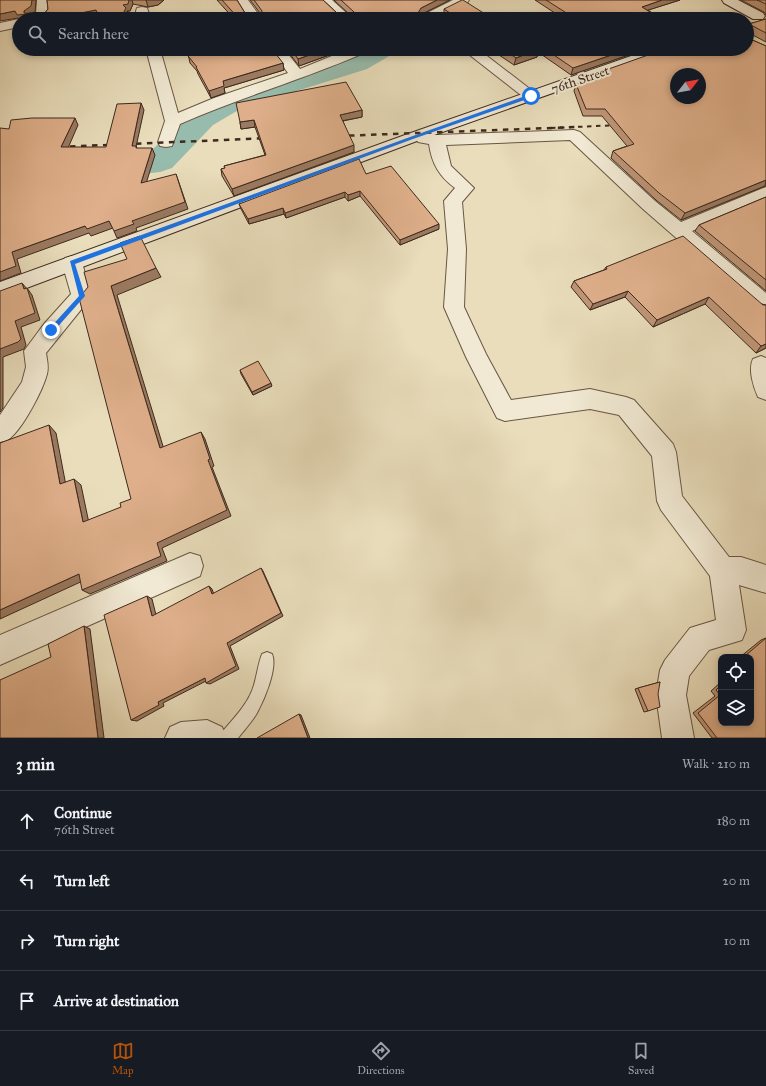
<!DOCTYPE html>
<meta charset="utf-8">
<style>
body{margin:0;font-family:"IM FELL Great Primer",serif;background:#242831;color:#f1f3f6}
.controls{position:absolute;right:12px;bottom:12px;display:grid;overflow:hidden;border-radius:8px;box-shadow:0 2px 6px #0003}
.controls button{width:36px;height:36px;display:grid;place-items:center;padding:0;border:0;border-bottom:1px solid #363941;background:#171b24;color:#f1f3f6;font:20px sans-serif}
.compass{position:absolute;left:670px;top:68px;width:36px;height:36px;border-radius:50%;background:#171b24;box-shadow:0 2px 6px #0003;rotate:59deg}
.stop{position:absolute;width:12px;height:12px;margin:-9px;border:3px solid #1a73e8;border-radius:50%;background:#fff}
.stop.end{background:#1a73e8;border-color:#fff;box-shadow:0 1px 4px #0008}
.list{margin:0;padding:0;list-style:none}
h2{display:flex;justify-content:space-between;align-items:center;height:52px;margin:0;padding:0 16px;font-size:17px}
h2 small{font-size:13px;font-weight:400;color:#9ea1a6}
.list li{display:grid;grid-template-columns:26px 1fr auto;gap:12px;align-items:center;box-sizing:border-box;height:60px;padding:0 16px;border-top:1px solid #363941}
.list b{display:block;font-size:15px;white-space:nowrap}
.list p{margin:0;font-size:13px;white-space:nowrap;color:#9ea1a6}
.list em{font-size:13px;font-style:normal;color:#9ea1a6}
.icon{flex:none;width:22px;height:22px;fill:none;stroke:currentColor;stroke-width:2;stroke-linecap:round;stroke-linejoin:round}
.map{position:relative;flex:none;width:766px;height:738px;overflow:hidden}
.search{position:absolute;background:#171b24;box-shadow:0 2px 6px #0003;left:12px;right:12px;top:12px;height:44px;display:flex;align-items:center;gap:10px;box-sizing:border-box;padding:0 14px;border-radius:22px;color:#9ea1a6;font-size:15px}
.sheet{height:292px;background:#171b24}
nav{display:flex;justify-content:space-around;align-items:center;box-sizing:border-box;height:56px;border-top:1px solid #363941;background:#171b24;font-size:11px;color:#9ea1a6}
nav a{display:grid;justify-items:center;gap:2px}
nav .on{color:#b45309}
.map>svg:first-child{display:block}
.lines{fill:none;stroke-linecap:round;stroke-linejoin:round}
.river{fill:#97bcad;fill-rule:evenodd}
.lane-casing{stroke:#685645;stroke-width:2}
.street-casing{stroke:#685645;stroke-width:2}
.secondary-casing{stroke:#3d291e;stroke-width:2}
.lane{fill:#f1e9d3;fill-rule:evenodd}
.street{fill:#f1e9d3;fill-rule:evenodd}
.secondary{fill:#f1e9d3;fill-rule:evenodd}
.rail-far1{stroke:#3d291e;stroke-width:2;stroke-dasharray:4.5 4.5;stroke-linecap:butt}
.rail{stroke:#3d291e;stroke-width:2.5;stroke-dasharray:5.5 5.5;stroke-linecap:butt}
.wall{fill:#bf9677;stroke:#3d291e}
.shaded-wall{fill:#9b7a61;stroke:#3d291e}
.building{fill:#deaf8a;stroke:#3d291e;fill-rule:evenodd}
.route{fill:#1a73e8}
.labels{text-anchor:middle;stroke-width:4;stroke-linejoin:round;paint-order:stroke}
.far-street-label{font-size:13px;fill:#3d291e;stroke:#f1e9d3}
</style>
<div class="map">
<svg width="766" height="738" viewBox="0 0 766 738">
<rect width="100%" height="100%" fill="#e9ddbb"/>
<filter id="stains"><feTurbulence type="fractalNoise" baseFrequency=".005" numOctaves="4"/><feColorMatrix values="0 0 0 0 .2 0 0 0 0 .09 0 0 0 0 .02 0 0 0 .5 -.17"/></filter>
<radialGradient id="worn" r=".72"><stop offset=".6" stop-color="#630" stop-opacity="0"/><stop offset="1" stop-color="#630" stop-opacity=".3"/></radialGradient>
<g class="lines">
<polygon class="river" points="361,49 395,49 391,55 367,69 242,108 213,125 172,168 160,172 0,191 0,169 150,152 191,111 220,96 347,57"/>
<defs>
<path id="lane" d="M 267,652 L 272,654 C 278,668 264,700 257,713 C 252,722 244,730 238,738 L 220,738 L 222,732 C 234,718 249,703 254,685 C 257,675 258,664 262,654 Z"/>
<g id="street">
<polygon points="37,0 49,0 49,16 47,19 28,19 36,14"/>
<polygon points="236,0 248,0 262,19 248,19"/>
<polygon points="319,0 332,0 353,19 338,19"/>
<polygon points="453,0 469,0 467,3 436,19 419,19 421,16"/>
<polygon points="142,7 147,8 151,19 137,19 136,11 137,8"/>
<polygon points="19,19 19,27 0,31 0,23"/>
<path d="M 146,49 L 160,49 L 178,113 L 214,98 L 288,73 L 270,49 L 284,49 L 300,69 L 349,49 L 368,49 L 366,52 C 305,79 241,97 180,124 L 172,146 L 166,147 L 160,146 L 158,142 L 165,121 Z"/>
<polygon points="462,49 478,49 539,96 536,99 531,101 526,99"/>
<path d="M 574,130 L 580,132 L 655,201 L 681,222 L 766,187 L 766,200 L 692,231 L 766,293 L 766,312 L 759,310 L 643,209 L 570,140 L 446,145 L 451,166 L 474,188 L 462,202 L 466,249 L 464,307 L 486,354 L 511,400 L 590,389 L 626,397 L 634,400 L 673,444 L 676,452 L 682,496 L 729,557 L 741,557 L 766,565 L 766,593 L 739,585 L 746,630 L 742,640 L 709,650 L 689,676 L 686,695 L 694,738 L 662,738 L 656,695 L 660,670 L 665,660 L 690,628 L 716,620 L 710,576 L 661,510 L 657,501 L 652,456 L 619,415 L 590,409 L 505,421 L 497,418 L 466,357 L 444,307 L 448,249 L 444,201 L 455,188 C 439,176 432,164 429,144 L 418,142 L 416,139 L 418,136 L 424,134 L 437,135 Z"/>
<path d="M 72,256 L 79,258 L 82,263 L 92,296 L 46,353 C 47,360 49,367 47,374 C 43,390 22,430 9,439 C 6,441 3,441 0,442 L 0,415 L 22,382 L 26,367 L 24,351 L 44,324 L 71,294 L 62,263 L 65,258 Z"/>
<path d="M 761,356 L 766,358 L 766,400 L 758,397 C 753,386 748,369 753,359 Z"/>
<polygon points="190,553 200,556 203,566 200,576 0,665 0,635"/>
<polygon points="207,720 222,727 227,738 165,738 170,727 181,722"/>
</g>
<g id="secondary">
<polygon points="722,0 738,0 763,13 765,16 763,19 753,19 724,3"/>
<polygon points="651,49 671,49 669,52 417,141 0,298 0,282 405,135"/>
</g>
</defs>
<use href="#lane" class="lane-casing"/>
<use href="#street" class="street-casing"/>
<use href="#secondary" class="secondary-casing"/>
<use href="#lane" class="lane"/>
<use href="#street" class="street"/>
<use href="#secondary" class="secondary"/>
<polyline class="rail-far1" points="551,128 620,125"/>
<g class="rail">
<polyline points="338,136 577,127"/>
<polyline points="59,147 270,138"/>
</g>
</g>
<g class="wall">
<polygon points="0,0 35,13 34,13 44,14 48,9 47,0 164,0 158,5 148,7 133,4 130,11 127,11 128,15 126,19 100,19 98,17 87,19 19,19"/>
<polygon points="217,0 237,0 245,13 260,13 250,0 323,0 337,13 349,14 334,0 450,0 420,15 418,19 234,19"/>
<polygon points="535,0 680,0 648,10 661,19 564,19"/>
<polygon points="741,0 766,0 766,15 764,12"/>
<polygon points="444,9 493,19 447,19 444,17"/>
<polygon points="766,19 766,42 747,32 747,27 749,24"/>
<polygon points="750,39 766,46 766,186 765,186 681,220 656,200 611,158 613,151 627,146 602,116 583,116 574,91 576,84 585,81 586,77 710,50"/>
<polygon points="187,49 283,63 284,70 224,88 225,93 211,98 198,74 197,71 190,63"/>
<polygon points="286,49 346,49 299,66"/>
<polygon points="490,49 646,49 571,75 538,52 537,57 514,65"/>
<polygon points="362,110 362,117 343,121 354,152 234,196 222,176 221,169 225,168 224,166 265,155 255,127 241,129 240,122"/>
<polygon points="366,174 439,229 400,245 360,196 348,201 345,197 286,218 284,214 249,224 241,209 239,204"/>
<polygon points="766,197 766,291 695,231 699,225"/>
<polygon points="606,267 766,305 766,348 756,353 705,304 653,327 625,297 590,310 571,287 574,281 604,270"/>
<polygon points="240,370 272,386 253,395 241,374"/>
<polygon points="766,638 766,738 712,738 693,713 715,696 711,691 721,682 721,723 751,657 740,657 761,640"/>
<polygon points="660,682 648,711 644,712 635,689"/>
</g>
<g class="shaded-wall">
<polygon points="32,0 36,0 35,13 30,16 27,14 30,19 19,19 18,18 0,21 0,14 15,11 24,13 24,11"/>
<polygon points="129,0 132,0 133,4 130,11 127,11 128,15 126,19 120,19 123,5"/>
<polygon points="146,0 164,0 158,5 148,7"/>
<polygon points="437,0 450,0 420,15 418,19 401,19 421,8"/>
<polygon points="662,0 680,0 639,13 642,7"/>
<polygon points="96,10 98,17 87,19 50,19"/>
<polygon points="326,49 346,49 299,66 298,59"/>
<polygon points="539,49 537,57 514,65 516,58"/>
<polygon points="629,49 646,49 571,75 573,68"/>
<polygon points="283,63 284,70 224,88 225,93 211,98 209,91 223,81"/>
<polygon points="141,103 144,110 136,147 136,146 139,153 132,146"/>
<polygon points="362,110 362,117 341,121 340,115"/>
<polygon points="75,118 78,125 65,155 61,147"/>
<polygon points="254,120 255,127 241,129 240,122"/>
<polygon points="354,145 354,152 234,196 232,189"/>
<polygon points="152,148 155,155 144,190 141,183"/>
<polygon points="176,174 188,209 136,228 137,231 117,238 114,231 132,221"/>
<polygon points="766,180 765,186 681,220 685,213"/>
<polygon points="360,191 360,196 348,201 348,195"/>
<polygon points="345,192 345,197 286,218 285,213"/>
<polygon points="283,208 284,214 249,224 248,219"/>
<polygon points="109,221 113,228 91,236 89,233 17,259 21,273 0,281 0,272 12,252 85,226"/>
<polygon points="439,224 439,229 400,245 400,240"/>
<polygon points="156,268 161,277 117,295 166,456 160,448 111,286"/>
<polygon points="22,283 27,289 24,289"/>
<polygon points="27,288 32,295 40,320 21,327 26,345 24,349 3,357 3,408 0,412 0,349 15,321"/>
<polygon points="628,291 625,297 590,310 593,304"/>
<polygon points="709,297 705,304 653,327 657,320"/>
<polygon points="766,344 766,348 756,353 761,346"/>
<polygon points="271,383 272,386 253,395 252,392"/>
<polygon points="49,425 56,433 67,491 60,484"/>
<polygon points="201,432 205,439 214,466 212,467 231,516 162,548 167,561 90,594 82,590 157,543 208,460"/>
<polygon points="74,479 81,485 90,528 83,522"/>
<polygon points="261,568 263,571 283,616 230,646 239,669 210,684 206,683 227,643"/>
<polygon points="79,574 87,579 0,619 0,610"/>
<polygon points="209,586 212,589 215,597 212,594"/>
<polygon points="147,596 152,599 157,619 152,616"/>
<polygon points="84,626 90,629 104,738 98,738"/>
<polygon points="205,678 208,680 163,703 164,706 137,721 131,720 158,702"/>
<polygon points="299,714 301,715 310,738 308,738"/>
</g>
<g class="building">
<polygon points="0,0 32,0 31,6 24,11 24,13 44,14 48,9 47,0 129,0 128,4 123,5 126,8 120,19 100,19 96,10 50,19 35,19 27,14 17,15 15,11 0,14"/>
<polygon points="222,0 237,0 245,13 262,13 262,11 254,0 323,0 337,13 353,14 354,12 341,0 437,0 421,8 418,13 401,19 239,19"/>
<polygon points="462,0 463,0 493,19 459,19 444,9"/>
<polygon points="546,0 662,0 642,7 661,19 576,19"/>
<polygon points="757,0 766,0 766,4"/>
<polygon points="766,19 766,33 749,24"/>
<path d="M 749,35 L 750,39 L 766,46 L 766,180 L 685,213 L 659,193 L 613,151 L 634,144 L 605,109 L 586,109 L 576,84 L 590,79 L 586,77 L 665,49 L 709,49 L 710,50 L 747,49 L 747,36 ZM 676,74 L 700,74 L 700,98 L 676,98 Z"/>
<polygon points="187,49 272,49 283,63 223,81 224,86 209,91 196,67 197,67 188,56 191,55"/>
<polygon points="291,49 326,49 298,59"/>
<polygon points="503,49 538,49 516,58"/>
<polygon points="545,49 629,49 573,68"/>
<polygon points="346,82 362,110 340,115 354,145 232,189 221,169 225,168 224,166 266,155 254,120 240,122 236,103"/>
<polygon points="141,103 132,146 136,146 136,148 152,148 141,183 176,174 185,202 132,221 134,224 114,231 109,221 87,229 85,226 12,252 16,266 0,272 0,128 9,129 11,120 32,118 75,118 61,147 106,147 117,104"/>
<polygon points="359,159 366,174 391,166 439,224 400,240 360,191 348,195 345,192 285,213 283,208 248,219 239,204"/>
<polygon points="766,197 766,280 699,225"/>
<polygon points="140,236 156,268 111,286 160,448 201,432 210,459 208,460 227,510 157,543 161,556 82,590 79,574 0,610 0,443 49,425 60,484 74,479 83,522 121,507 120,503 131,499 79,298 88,287 84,272 127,259 120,243"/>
<polygon points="683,236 763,305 766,305 766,344 761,346 709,297 657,320 628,291 593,304 574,281 607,269 606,267"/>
<polygon points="22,283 24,289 27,288 35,313 15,321 21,339 18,342 0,349 0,291"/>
<polygon points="258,361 271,383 252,392 240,370"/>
<polygon points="261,568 281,613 227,643 236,666 206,683 205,678 158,702 159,705 131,720 104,615 147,596 152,616 209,586 212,594"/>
<polygon points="84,626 98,738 0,738 0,680 51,657 48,644"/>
<polygon points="766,638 766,738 717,738 698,713 720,695 716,690 721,685 721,723 751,723 751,657 746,657 745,656"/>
<polygon points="660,682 658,694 660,707 648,711 638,688"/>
<polygon points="299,714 308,738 257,738"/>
</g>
<polygon class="route" points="531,94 533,97 413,139 75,264 85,296 53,332 49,332 48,330 79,296 70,261 410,137"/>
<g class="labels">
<g class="far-street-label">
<text transform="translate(580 79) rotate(-19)" y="5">76th Street</text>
</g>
</g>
<rect width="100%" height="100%" filter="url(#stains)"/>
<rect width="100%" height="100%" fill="url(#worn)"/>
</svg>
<div class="controls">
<button><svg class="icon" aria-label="locate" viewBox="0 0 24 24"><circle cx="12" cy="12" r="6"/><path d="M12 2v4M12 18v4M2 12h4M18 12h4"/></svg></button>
<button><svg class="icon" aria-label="layers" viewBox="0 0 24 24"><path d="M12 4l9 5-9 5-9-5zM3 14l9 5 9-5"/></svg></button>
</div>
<svg class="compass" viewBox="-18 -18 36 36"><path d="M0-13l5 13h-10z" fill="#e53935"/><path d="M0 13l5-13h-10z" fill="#9ea1a6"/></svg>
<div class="stop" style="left:531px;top:96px"></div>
<div class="stop end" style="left:51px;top:330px"></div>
<div class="search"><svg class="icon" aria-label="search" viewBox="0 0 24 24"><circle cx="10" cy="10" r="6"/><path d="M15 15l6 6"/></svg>Search here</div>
</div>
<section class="sheet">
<h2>3 min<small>Walk · 210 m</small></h2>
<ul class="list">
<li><svg class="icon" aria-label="ahead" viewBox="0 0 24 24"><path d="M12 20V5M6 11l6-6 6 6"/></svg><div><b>Continue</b><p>76th Street</p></div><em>180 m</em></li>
<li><svg class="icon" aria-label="left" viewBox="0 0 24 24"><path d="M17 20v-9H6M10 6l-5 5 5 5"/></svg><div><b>Turn left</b></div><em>20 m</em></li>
<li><svg class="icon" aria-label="right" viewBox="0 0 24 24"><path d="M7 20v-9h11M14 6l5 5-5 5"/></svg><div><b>Turn right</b></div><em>10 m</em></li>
<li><svg class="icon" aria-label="arrive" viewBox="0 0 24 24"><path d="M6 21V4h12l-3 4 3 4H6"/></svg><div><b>Arrive at destination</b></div></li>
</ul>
</section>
<nav>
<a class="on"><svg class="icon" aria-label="map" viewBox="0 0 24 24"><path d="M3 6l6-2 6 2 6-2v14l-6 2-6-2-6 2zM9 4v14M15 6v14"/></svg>Map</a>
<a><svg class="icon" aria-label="directions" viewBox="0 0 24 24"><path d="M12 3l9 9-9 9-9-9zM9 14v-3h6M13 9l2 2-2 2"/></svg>Directions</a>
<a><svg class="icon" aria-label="saved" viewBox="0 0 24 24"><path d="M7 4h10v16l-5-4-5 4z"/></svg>Saved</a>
</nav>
